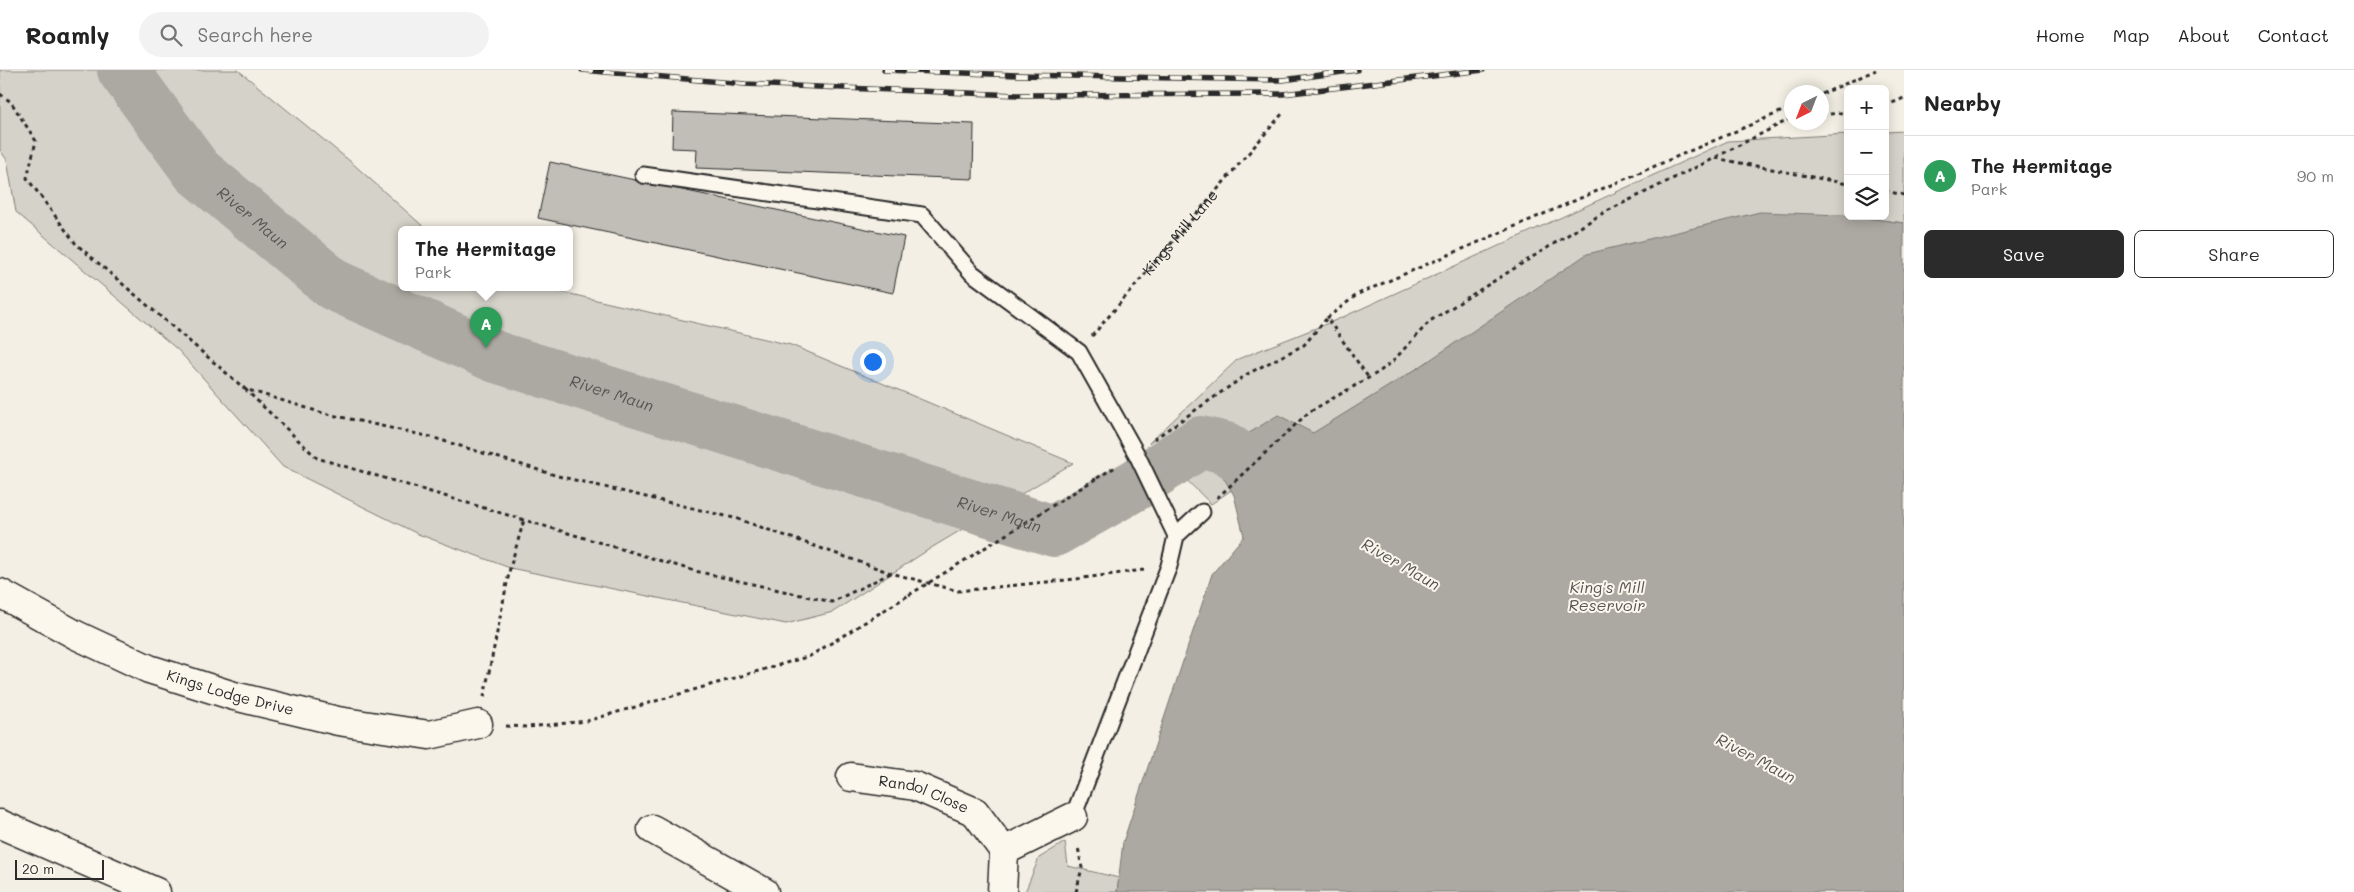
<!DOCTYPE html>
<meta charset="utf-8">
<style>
body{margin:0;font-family:Mali,sans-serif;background:#f2f2f2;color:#222}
.controls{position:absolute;right:15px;top:15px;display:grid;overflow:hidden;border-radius:8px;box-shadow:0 2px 12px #0003}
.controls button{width:45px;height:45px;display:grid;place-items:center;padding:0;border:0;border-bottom:1px solid #e0e0e0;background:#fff;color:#222;font:25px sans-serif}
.compass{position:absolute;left:1784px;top:15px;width:45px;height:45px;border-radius:50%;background:#fff;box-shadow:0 2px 12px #0003;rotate:222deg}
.scale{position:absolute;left:15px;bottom:12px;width:89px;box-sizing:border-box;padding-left:5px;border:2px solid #2b2b2b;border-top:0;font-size:14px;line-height:18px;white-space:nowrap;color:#2b2b2b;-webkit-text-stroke:4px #fbf7ec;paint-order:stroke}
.you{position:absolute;left:872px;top:291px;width:18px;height:18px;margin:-12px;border:4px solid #fff;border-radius:50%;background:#1a73e8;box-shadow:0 0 0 8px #1a73e833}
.badge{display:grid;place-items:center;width:32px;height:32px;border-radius:50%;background:#2b2b2b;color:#fff;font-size:16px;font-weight:700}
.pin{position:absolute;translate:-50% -41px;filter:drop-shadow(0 1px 2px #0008)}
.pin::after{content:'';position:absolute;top:26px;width:18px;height:15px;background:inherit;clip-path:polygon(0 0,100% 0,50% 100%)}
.popup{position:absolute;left:398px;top:156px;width:175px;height:65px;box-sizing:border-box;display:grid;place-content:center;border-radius:8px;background:#fff;filter:drop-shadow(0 1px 4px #0005);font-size:16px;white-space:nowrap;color:#767676}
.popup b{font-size:19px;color:#222}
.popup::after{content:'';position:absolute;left:50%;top:100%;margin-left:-10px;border:10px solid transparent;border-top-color:#fff}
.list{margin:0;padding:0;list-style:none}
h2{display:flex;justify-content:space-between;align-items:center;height:65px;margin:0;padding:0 20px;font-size:21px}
h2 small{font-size:16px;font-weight:400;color:#767676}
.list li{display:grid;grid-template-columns:32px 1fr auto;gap:15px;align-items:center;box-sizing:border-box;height:80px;padding:0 20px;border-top:1px solid #e0e0e0}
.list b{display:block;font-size:19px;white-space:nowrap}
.list p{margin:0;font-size:16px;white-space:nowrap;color:#767676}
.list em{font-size:16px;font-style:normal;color:#767676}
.actions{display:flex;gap:10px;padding:15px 20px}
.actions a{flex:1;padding:11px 0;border:1px solid #2b2b2b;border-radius:8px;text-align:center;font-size:18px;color:#2b2b2b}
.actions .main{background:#2b2b2b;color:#fff}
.icon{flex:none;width:28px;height:28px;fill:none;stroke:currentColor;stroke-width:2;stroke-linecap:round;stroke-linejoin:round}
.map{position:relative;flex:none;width:1904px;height:822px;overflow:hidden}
header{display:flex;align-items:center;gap:30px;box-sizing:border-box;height:70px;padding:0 25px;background:#fff;border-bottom:1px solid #e0e0e0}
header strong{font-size:24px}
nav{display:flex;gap:28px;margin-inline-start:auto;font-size:18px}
.search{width:350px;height:45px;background:#f2f2f2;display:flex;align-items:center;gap:12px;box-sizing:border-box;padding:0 18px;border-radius:28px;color:#767676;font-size:19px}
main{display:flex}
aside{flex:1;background:#fff}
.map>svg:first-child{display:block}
.green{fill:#d5d2c9;stroke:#807e7a}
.water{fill:#aca9a2;stroke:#787772}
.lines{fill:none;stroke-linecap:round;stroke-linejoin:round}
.river{stroke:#aca9a2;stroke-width:52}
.building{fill:#c0beb6;stroke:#2b2b2b}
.service-casing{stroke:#2b2b2b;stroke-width:19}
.minor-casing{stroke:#2b2b2b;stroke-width:31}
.path{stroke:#2b2b2b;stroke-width:3;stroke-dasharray:4 4;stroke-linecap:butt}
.service{stroke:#fbf7ec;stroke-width:15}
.minor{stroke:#fbf7ec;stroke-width:28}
.rail-casing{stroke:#2b2b2b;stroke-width:5.5}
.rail{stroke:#fbf7ec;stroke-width:4;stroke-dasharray:11;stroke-linecap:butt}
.path-bridge{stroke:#2b2b2b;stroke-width:3;stroke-dasharray:4 4;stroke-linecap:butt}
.labels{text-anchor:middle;stroke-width:4;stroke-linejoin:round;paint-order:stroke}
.street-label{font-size:15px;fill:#2b2b2b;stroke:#fbf7ec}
.water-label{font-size:16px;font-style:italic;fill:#585755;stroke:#fbf7ec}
</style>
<header>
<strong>Roamly</strong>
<div class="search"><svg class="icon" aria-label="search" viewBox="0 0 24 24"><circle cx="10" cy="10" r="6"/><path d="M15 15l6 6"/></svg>Search here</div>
<nav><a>Home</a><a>Map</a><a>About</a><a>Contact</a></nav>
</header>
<main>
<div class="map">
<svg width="1904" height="822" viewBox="0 0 1904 822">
<rect width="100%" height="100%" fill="#f3efe4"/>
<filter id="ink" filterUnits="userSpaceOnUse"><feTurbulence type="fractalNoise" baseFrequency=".02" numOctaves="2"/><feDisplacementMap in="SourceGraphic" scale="10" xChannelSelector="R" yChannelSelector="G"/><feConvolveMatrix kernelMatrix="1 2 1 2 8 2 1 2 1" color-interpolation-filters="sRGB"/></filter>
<g filter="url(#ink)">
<g class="green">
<polygon points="0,0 238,0 351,92 426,159 402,159 402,217 540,217 791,275 1073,393 931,478 833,542 786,554 510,498 418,464 283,397 178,280 16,142 7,90 0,80"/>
<polygon points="1904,61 1904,153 1851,146 1885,146 1885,62"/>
<polygon points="1848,64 1848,146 1843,145 1418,298 1313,364 1211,434 1149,373 1238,289 1341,248 1728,71"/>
<polygon points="1065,772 1068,796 1119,808 1117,822 1025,822 1039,788"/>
</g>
<polygon class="water" points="1760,142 1843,145 1904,153 1904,822 1117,822 1123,772 1212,504 1244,466 1234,425 1211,387 1278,345 1313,363 1418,298 1587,184"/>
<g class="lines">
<path class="river" id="s1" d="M 123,0 L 197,101 L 334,215 L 496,287 L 1054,461 L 1137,414 L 1201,372 L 1226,378 L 1285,419"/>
</g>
<g class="building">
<polygon points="673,42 974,54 973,109 696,98 697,79 672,78"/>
<polygon points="550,92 904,167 893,223 538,148"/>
</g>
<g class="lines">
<defs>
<g id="service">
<polyline points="643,105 922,145 972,203 1079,282 1137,385 1176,466"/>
<polyline points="1073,747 1169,496 1176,466 1202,442"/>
</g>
<g id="minor">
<path id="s3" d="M 0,523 L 76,565 L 149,599 L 234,626 L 338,651 L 429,665 L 478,654"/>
<path id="s4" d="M 851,707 L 915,716 L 975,742 L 1004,781"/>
<polyline points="0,754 156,822"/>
<polyline points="652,759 764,822"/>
<polyline points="1002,822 1004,781 1073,747"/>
</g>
</defs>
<use href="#service" class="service-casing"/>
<use href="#minor" class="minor-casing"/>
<g class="path">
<polyline points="0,24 11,32 36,71 27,108 76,174 245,319 323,343 431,367 558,406 738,449 891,503 958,521 1076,509 1144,500"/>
<polyline points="1822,24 1876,0"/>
<polyline points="1885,36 1904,28"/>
<polyline points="1822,45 1848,42"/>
<polyline points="1716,87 1792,48"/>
<polyline points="1885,121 1904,125"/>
<polyline points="1327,248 1358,224 1792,37"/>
<path id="s2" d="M 1092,266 L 1282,44"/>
<polyline points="245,319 317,388 695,501 832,532 891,503"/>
<polyline points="1154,369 1249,303 1304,275 1327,248 1368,307"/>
<polyline points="1097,408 1117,396"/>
<polyline points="1217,428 1309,342 1379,302 1393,291 1430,251 1603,143 1715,88 1848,114"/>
<polyline points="484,627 510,498 524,450"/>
<polyline points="506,656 528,657 587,651 810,586 909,525"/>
<polyline points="1076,822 1082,798 1078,777"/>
</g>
<use href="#service" class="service"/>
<use href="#minor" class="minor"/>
<defs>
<g id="rail">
<polyline points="582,0 745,14 1018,25 1283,24 1483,0"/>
<polyline points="884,0 1018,5 1283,10 1357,0"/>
</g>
</defs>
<use href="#rail" class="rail-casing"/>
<use href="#rail" class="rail"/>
<polyline class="path-bridge" points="909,525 1097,408"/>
</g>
</g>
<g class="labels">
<g class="street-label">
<text dy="5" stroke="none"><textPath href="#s2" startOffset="136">Kings Mill Lane</textPath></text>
<text dy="5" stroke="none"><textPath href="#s3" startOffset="252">Kings Lodge Drive</textPath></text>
<text dy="5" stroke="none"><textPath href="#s4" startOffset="75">Randol Close</textPath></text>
</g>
<g class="water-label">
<text dy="6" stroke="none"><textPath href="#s1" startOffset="198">River Maun</textPath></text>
<text dy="6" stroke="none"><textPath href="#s1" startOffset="602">River Maun</textPath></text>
<text dy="6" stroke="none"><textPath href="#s1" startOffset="1008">River Maun</textPath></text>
<text transform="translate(1401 494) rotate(30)" y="6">River Maun</text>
<text x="1607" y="523">King's Mill<tspan x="1607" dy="18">Reservoir</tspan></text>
<text transform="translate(1756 688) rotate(28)" y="6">River Maun</text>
</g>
</g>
</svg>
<div class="controls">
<button>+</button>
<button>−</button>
<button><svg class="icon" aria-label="layers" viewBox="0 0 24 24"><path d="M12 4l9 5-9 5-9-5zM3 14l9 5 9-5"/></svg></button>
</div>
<svg class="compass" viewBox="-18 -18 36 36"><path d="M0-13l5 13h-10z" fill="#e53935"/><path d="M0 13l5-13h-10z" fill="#767676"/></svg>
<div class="scale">20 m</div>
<div class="you"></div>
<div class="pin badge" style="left:486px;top:278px;background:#2e9e5b">A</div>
<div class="popup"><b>The Hermitage</b>Park</div>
</div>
<aside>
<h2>Nearby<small></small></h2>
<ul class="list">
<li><span class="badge" style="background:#2e9e5b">A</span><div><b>The Hermitage</b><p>Park</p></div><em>90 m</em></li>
</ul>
<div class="actions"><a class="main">Save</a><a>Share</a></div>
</aside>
</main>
